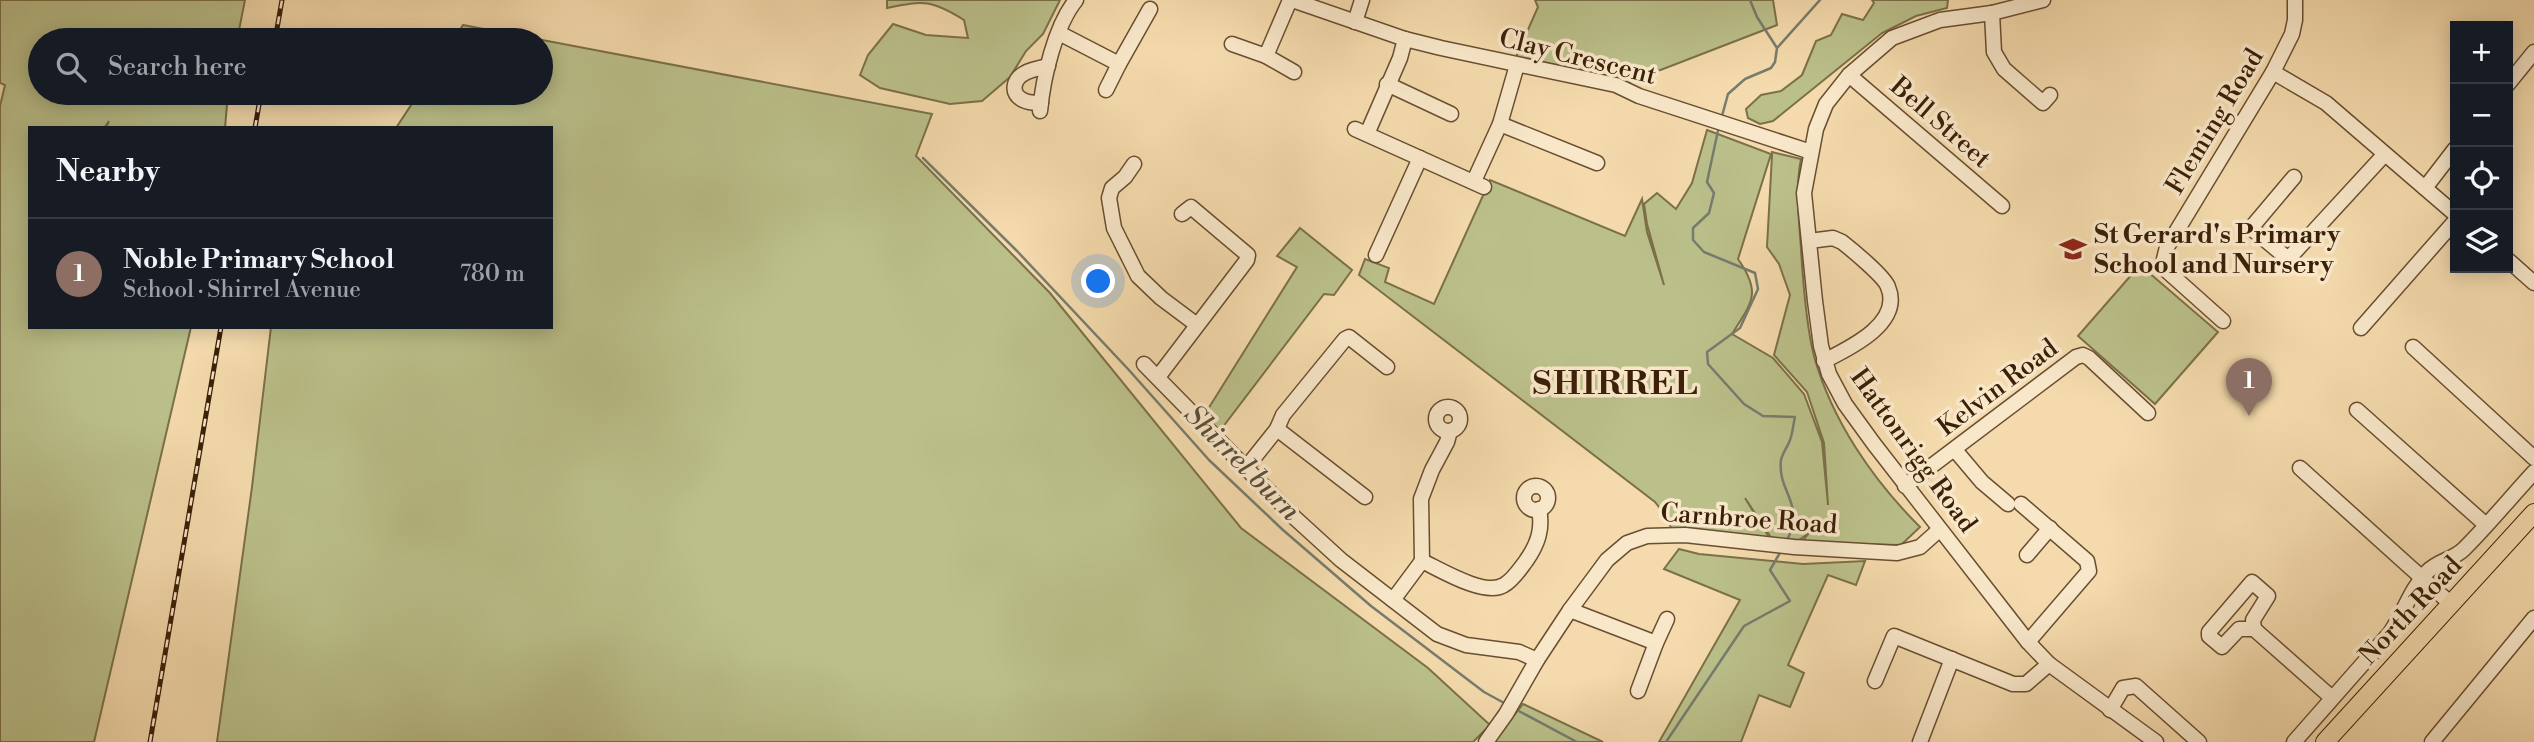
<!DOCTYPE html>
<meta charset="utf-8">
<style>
body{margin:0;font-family:"Libre Bodoni",serif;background:#20242c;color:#f1f3f6}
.controls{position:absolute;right:21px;top:21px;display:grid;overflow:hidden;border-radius:0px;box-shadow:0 4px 18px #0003}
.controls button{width:63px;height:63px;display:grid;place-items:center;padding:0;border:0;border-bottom:2px solid #363941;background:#171b24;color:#f1f3f6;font:35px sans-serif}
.you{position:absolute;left:1099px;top:282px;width:24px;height:24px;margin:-18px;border:5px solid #fff;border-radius:50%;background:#1a73e8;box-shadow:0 0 0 10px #1a73e833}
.badge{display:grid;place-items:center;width:46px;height:46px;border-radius:50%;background:#c59692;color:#fff;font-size:23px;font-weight:700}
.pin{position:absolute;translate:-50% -58px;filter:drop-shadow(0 2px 4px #0008)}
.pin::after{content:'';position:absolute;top:37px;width:24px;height:21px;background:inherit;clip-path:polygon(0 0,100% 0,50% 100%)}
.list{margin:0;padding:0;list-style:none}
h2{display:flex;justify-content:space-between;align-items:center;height:91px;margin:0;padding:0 28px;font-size:30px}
h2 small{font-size:23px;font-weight:400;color:#9ea1a6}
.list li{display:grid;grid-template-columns:46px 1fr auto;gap:21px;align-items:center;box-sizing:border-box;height:112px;padding:0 28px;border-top:2px solid #363941}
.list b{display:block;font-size:26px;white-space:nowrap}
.list p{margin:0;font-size:23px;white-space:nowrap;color:#9ea1a6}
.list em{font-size:23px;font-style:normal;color:#9ea1a6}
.icon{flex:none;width:38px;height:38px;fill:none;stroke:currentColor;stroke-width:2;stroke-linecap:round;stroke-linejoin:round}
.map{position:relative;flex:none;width:2534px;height:742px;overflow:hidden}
.search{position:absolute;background:#171b24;box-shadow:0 4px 18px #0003;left:28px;top:28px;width:525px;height:77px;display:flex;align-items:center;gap:18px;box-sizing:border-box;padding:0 24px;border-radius:38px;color:#9ea1a6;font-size:26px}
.panel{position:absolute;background:#171b24;box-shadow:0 4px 18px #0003;left:28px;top:126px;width:525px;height:203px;border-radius:0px}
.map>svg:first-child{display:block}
.green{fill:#bbc08a;stroke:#7b7049;stroke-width:2}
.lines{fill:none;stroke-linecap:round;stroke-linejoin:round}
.stream{stroke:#767c6e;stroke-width:2.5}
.minor-casing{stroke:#694e31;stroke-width:17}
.major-casing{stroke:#3b2008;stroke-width:20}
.minor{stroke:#f8e7c9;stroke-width:14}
.major{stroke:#f4daac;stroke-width:18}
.rail-casing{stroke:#3b2008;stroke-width:5}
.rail{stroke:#f8e7c9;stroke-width:2.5;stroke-dasharray:8;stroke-linecap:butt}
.labels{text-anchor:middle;stroke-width:7;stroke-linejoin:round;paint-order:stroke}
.street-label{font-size:26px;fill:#3b2008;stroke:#f8e7c9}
.poi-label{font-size:26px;font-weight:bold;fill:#3b2008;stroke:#f8e7c9;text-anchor:start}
.water-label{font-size:28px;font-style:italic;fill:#594e3b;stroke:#f8e7c9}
.district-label{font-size:33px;font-weight:bold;letter-spacing:2px;fill:#3b2008;stroke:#f8e7c9}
</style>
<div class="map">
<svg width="2534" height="742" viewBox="0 0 2534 742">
<rect width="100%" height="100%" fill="#f4daac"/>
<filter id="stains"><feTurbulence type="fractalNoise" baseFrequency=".00286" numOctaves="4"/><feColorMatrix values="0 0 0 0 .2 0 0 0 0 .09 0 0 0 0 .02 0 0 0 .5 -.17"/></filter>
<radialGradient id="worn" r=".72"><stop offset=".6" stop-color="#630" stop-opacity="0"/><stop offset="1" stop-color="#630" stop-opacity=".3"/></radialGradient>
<g class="green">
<polygon points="0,0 245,0 237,40 40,40 40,93 228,93 225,128 106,128 109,121 104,128 30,128 30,327 191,327 94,742 0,742 0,106 5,85 0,83"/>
<path d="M 887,0 L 1060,0 L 1043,34 L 1026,51 L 1010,77 L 982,101 L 950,104 L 880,88 L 860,75 L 868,55 L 893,24 L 926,35 L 968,38 L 964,20 C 932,0 924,0 887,8 Z"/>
<polygon points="1535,0 1773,0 1777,25 1614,88 1512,66 1538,7"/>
<polygon points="1872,0 1948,0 1947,8 1916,16 1882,33 1773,121 1760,124 1748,118 1746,109 1761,95 1781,91 1802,75 1816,41 1831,35 1842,14 1863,20 1874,3"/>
<polygon points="463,25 932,114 916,156 1050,293 1241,528 1428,668 1490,725 1473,742 217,742 252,487 271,327 551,327 551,128 396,128 419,93 541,93 541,40 453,40"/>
<path d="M 1707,130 L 1771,154 L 1738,259 C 1762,293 1752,302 1732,334 L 1773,358 L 1804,394 L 1822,442 L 1828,505 L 1824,443 L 1807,392 L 1774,355 L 1790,295 L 1779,264 L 1767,247 L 1772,155 L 1772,152 L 1801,159 C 1795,189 1799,219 1801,249 C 1803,282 1806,325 1814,356 C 1832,421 1873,480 1920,527 L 1901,545 L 1801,543 L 1809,533 L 1799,540 L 1772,539 L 1745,498 L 1770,539 L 1672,530 L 1666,516 L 1655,502 L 1359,275 L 1365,259 L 1389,268 L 1385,282 L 1434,304 L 1490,180 L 1625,236 L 1642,199 L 1647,232 L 1664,285 L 1647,224 L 1644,204 L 1657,193 L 1676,209 L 1692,183 Z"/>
<polygon points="1300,228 1352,270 1334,295 1324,294 1219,432 1203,417 1297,267 1277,256"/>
<polygon points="2140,265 2218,332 2155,404 2078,336"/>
<polygon points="1679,549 1699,554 1803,564 1865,561 1856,585 1828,575 1788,665 1804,673 1790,707 1759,695 1741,742 1659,742 1740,600 1664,569"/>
<polygon points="1523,704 1603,742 1493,742"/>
</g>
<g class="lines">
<g class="stream">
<polyline points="1778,47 1820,0"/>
<polyline points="1722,116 1728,94 1745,79 1771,68 1775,62 1777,48 1757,17 1750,0"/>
<path d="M 1719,126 L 1707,182 L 1714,193 L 1709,213 L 1693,228 L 1693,240 L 1704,252 L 1755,273 L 1758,289 L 1740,328 L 1707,352 L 1708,364 L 1744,404 L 1763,416 L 1795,417 C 1793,425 1793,432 1790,440 C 1788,446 1782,454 1781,460 C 1777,493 1807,504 1786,542"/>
<polyline points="923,158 1017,251 1128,369 1209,460 1283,530 1371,606 1484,692 1506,704"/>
<polyline points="1515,709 1577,742"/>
<polyline points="1666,742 1744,626 1790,601 1770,570 1781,551"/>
</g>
<defs>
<g id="minor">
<polyline points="1290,0 1266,56 1294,72"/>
<polyline points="1292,0 1405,39 1441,48 1616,85 1639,96 1811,152"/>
<polyline points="2043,0 1992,13 1940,20 1892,38 1849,75 1826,104 1816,129 1804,193 1815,301 1821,346 1829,374 1845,404 1874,444 2028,642 2049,664 2156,742"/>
<polyline points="1992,13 1994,52 2004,69 2043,103 2050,95"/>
<polyline points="1355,22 1362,0"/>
<polyline points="1059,33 1119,64 1150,9"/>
<polyline points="1232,44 1266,56"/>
<polyline points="2273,72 2326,103 2455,214"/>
<polyline points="1849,75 2002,206"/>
<polyline points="1387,84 1451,114"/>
<polyline points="2508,84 2534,52"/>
<polyline points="1106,90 1119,64"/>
<path d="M 1041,103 C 1035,103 1028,103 1023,100 C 1010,94 1013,79 1025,73 C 1032,69 1041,68 1048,66"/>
<path d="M 1040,111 C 1043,78 1055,26 1076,0"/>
<polyline points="1500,124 1597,163"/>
<polyline points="1355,129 1484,187"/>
<polyline points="1367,134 1400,58 1405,39"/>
<polyline points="1134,164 1125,177 1112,188 1109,198 1114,228 1138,276 1161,298 1197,325"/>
<polyline points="2294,177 2251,228 2287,258 2291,256 2384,155"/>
<polyline points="1474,181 1500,124 1517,65"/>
<polyline points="2425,188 2455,149"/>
<path d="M 1809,241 L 1833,238 L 1842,242 C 1851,249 1885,277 1888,287 C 1903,323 1850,348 1824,361"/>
<polyline points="1376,255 1420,158"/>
<polyline points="2508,260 2534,283"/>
<polyline points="2223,321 2167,271 2163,263 2167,247 2273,72 2292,34 2295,20 2295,0"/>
<polyline points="2361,328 2455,221"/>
<polyline points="2413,347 2534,458"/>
<polyline points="1144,364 1295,518 1341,560 1437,634 1466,645 1519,652 1537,660"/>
<polyline points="1158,377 1247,260 1248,255 1191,207 1182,214"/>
<circle cx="1448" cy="419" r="12"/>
<polyline points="2357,410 2486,525"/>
<polyline points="1277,429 1365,497"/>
<polyline points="1955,450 1982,482 2008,504"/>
<polyline points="2300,468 2451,604"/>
<polyline points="1245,469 1277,429 1283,415 1345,339 1349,337 1387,367"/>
<polyline points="1905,486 2076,357 2083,355 2089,358 2148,413"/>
<circle cx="1536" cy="498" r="12"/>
<polyline points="2021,504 2087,561 2089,571 2028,642"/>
<polyline points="2027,555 2050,528"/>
<polyline points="1422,561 1421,499 1432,470 1447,442 1450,431"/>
<polygon points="2252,582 2268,596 2253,620 2254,629 2239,629 2222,647 2209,636 2209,632"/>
<path d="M 1393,600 L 1422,561 C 1441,570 1485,597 1504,585 C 1513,580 1520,569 1526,561 C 1538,544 1543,529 1539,509"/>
<polyline points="1570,610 1656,643 1667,619"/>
<polyline points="2254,629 2331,697"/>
<polyline points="1875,681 1894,636 2013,684 2026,684 2049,664"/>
<polyline points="1638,691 1656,643"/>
<polyline points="2110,710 2123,688 2136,686 2199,742"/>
<polyline points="1486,742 1506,714 1537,660 1570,610 1607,560 1627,543 1647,536 1685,535 1794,547 1897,553 1920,547 1939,530"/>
<polyline points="1920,742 1952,659"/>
<path d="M 2294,742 L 2390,633 C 2405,611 2409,592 2427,572 C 2438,560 2453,560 2464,549 C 2488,525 2511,497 2534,472"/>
<polyline points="2432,742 2534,618"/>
</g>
<polyline id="major" points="2325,742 2534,513"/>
</defs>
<use href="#minor" class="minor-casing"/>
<use href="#major" class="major-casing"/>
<use href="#minor" class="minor"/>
<use href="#major" class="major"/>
<defs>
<g id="rail">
<polyline points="275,40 282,0"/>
<polyline points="255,128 261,93"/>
<polyline points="150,742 221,327"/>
</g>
</defs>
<use href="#rail" class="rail-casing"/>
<use href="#rail" class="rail"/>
</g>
<defs>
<symbol id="school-bare" viewBox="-9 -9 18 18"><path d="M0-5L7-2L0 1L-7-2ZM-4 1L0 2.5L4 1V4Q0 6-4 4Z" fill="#8f2418" stroke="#f8e7c9" stroke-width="2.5" paint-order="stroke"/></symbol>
</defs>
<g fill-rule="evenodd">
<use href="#school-bare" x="2054" y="230" width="38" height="38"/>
</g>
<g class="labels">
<g class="street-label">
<text transform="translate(1578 56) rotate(14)" y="9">Clay Crescent</text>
<text transform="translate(2214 121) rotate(-59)" y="9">Fleming Road</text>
<text transform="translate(1941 122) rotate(41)" y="9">Bell Street</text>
<text transform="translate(1997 387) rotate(-37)" y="9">Kelvin Road</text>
<text transform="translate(1914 450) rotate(54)" y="9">Hattonrigg Road</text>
<text transform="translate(1749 518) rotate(4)" y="9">Carnbroe Road</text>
<text transform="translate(2410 610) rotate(-47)" y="9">North Road</text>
</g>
<g class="poi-label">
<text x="2094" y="243">St Gerard's Primary<tspan x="2094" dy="30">School and Nursery</tspan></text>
</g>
<g class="water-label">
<text transform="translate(1243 462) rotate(45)" y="10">Shirrel burn</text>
</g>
<g class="district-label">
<text x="1616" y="394">SHIRREL</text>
</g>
</g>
<rect width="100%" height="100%" filter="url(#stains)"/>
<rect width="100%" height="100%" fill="url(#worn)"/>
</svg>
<div class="controls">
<button>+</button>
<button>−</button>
<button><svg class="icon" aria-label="locate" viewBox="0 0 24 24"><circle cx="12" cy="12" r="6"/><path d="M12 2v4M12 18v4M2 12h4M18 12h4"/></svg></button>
<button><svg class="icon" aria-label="layers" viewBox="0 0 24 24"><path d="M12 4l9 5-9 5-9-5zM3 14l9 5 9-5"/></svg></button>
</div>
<div class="you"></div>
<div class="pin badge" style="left:2249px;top:416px;background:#8d6e63">1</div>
<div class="search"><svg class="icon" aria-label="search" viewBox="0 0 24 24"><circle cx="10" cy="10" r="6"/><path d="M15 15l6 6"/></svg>Search here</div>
<section class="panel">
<h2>Nearby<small></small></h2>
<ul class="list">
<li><span class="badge" style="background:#8d6e63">1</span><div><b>Noble Primary School</b><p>School · Shirrel Avenue</p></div><em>780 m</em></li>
</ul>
</section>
</div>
